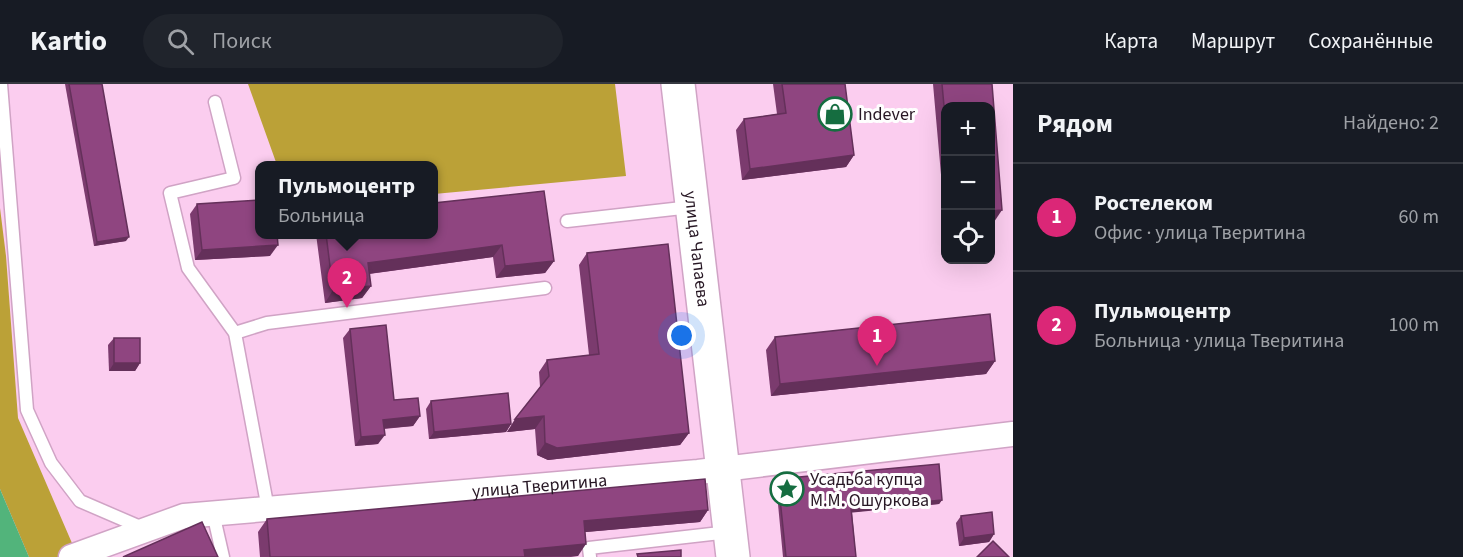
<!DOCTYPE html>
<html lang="ru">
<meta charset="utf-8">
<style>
body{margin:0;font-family:"Source Sans 3",sans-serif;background:#20242c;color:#f1f3f6}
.controls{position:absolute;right:18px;top:18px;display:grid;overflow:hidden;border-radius:12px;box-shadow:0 6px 24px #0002}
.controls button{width:54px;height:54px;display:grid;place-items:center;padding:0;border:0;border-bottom:2px solid #363941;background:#171b24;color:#f1f3f6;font:30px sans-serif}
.you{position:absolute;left:682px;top:252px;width:21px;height:21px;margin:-15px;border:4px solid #fff;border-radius:50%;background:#1a73e8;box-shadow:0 0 0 9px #1a73e833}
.badge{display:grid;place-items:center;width:39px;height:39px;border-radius:50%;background:#db2777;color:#fff;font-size:20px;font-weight:700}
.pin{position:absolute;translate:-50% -50px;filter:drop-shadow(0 2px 3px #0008)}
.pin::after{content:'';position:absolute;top:32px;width:21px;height:18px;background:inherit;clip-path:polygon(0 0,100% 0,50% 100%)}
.popup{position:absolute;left:255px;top:77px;width:183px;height:78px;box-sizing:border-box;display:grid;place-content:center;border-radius:12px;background:#171b24;filter:drop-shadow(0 2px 4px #0005);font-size:20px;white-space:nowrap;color:#9ea1a6}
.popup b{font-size:22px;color:#f1f3f6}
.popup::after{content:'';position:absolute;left:50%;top:100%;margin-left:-12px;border:12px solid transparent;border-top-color:#171b24}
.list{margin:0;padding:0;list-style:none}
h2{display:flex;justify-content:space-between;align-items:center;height:78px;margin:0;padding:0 24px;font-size:26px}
h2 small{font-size:20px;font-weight:400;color:#9ea1a6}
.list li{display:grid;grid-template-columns:39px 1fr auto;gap:18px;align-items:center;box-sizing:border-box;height:108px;padding:0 24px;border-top:2px solid #363941}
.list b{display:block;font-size:22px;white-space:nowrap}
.list p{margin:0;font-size:20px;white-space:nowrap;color:#9ea1a6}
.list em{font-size:20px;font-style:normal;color:#9ea1a6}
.icon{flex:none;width:33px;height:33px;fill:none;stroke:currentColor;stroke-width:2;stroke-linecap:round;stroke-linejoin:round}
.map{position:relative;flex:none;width:1013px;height:473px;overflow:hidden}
header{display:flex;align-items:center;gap:36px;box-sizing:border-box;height:84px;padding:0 30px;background:#171b24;border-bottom:2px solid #363941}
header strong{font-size:28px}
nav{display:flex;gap:33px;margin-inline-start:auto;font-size:21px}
.search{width:420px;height:54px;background:#20242c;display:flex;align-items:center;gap:15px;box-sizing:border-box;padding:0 21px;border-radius:33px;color:#9ea1a6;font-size:22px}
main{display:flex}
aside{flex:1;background:#171b24}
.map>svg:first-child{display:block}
.forest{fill:#bba137}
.water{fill:#52b47b}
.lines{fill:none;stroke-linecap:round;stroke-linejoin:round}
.service-casing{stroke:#d0a3c5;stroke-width:15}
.minor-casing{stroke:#d0a3c5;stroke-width:27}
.secondary-casing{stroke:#d0a3c5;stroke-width:36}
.service{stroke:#fff;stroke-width:12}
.minor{stroke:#fff;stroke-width:24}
.secondary{stroke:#fff;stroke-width:33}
.wall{fill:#7b3b6e}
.shaded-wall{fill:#64305a}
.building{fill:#8f4580;stroke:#64305a;stroke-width:1.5}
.labels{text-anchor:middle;stroke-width:6;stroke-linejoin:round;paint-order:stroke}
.poi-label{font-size:18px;fill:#271724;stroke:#fefefe;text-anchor:start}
.street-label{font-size:18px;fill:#271724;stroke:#fefefe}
</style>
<header>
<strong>Kartio</strong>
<div class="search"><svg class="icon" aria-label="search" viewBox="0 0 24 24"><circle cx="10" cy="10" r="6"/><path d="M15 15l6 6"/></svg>Поиск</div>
<nav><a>Карта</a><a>Маршрут</a><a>Сохранённые</a></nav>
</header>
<main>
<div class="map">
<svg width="1013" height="473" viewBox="0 0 1013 473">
<rect width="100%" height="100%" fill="#fbcdef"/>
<g class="forest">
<polygon points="248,0 615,0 626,92 434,110 434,82 277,81"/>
<polygon points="0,124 6,172 18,334 78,473 29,473 0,405"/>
</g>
<polygon class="water" points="0,405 29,473 0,473"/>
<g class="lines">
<defs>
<g id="service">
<polyline points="1,0 27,326 51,379 80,417 145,445"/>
<polyline points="215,18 234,94 170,109 188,184 235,249 268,425"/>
<polyline points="567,137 691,123"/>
<polyline points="235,249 267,239 545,204"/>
<polyline points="213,429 223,473"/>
<polyline points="590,473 589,464 729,448"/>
</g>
<g id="minor">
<path id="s1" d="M 71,473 L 184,432 L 698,388 L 1013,350"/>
</g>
<g id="secondary">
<path id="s2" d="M 678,0 L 733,473"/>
</g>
</defs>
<use href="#service" class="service-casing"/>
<use href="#minor" class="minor-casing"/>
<use href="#secondary" class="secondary-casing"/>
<use href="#service" class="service"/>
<use href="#minor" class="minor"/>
<use href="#secondary" class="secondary"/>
</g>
<g class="wall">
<polygon points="65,0 102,0 126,157 94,162"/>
<polygon points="773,0 845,0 854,71 846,83 742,96 736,46 744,35 777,30"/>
<polygon points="933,0 992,0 994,138 990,138 990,22 945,22 945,136"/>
<polygon points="434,119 554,177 545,189 496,194 493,173 369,190 371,202 362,214 325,219 316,150 434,150"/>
<polygon points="197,120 270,172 195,176 190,130"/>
<polygon points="587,169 689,349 680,361 548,376 537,371 535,345 507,348 540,303 539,288 547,276 589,271 579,181"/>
<polygon points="350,245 394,316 420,332 413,342 384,345 378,360 355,362 343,254"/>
<polygon points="775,253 995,277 986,290 771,312 766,266"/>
<polygon points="114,254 140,279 135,287 109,287 108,261"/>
<polygon points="431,317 511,340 506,348 429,355 426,325"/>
<polygon points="778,395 942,416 939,420 852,428 856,473 783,473 776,399"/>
<polygon points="708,426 700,438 585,448 578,472 571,473 260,473 258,448 267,435"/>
<polygon points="961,432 994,450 989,458 959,462 956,439"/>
</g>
<g class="shaded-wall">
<polygon points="854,71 846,83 742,96 750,85"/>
<polygon points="1002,126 994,138 990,138 990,127"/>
<polygon points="129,153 126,157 94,162 97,158"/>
<polygon points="278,161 270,172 195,176 202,166"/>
<polygon points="502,161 493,173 360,191 368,179"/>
<polygon points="554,177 545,189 496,194 505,182"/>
<polygon points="371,202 362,214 325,219 333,206"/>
<polygon points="995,277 986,290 771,312 780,300"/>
<polygon points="114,279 140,279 135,287 109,287"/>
<polygon points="420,332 413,342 377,345 383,336"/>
<polygon points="544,332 535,345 507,348 515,335"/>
<polygon points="511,340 506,348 429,355 434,348"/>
<polygon points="689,349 680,361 548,376 537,371 545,359"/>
<polygon points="385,351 378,360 355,362 361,353"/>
<polygon points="942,416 939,420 848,429 851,425"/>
<polygon points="708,426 700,438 575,449 584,437"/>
<polygon points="994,450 989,458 959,462 964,454"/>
<polygon points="586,460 578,472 519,473 524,466"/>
</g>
<g class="building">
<polygon points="69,0 102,0 129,153 97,158"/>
<polygon points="782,0 845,0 854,71 750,85 744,35 786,29"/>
<polygon points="942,0 992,0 1002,126 990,127 990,22 945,22 945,33"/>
<polygon points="544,107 554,177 505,182 502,161 368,179 371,202 333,206 326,150 434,150 434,119"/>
<polygon points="260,116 260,150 277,150 278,161 202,166 197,120"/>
<polygon points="668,160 689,349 557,364 545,359 544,332 515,335 549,292 547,276 599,270 587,169"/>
<polygon points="990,230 995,277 780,300 775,253"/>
<polygon points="386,241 394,316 418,314 420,332 383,336 385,351 361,353 350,245"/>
<rect x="114" y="254" width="26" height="25"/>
<polygon points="508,309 511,340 434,348 431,317"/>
<polygon points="939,380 942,416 851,425 856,473 786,473 778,395"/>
<polygon points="705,395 708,426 584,437 586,460 524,466 525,473 270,473 267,435"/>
<polygon points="992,428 994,450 964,454 961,432"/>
<polygon points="202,438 218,473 123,473"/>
<polygon points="993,457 1009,473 977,473"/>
<polygon points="681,466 681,473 638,473 637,470"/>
</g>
<defs>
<symbol id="shop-ring" viewBox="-11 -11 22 22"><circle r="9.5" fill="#fefefe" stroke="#156d40" stroke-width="1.5"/><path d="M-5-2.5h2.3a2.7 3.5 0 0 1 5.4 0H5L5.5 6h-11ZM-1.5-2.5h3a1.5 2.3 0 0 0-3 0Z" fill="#156d40"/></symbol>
<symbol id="sight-ring" viewBox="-11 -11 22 22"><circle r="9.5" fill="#fefefe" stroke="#156d40" stroke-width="1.5"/><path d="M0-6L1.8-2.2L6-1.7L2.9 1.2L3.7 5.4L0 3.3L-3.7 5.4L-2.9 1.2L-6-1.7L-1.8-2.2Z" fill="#156d40"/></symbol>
</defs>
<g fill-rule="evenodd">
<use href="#shop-ring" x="816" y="11" width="38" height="38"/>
<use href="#sight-ring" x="768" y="386" width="38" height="38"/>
</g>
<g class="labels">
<g class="poi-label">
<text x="858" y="36">Indever</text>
<text x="810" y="401">Усадьба купца<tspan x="810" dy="21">М.М. Ошуркова</tspan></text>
</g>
<g class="street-label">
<text dy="6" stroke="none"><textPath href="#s2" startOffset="166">улица Чапаева</textPath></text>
<text dy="6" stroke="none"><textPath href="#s1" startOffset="477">улица Тверитина</textPath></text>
</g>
</g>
</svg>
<div class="controls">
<button>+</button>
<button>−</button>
<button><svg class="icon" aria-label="locate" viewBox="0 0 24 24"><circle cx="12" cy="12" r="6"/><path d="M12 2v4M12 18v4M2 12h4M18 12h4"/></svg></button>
</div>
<div class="you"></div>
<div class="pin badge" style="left:877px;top:282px">1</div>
<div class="pin badge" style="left:347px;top:224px">2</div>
<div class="popup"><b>Пульмоцентр</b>Больница</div>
</div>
<aside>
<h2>Рядом<small>Найдено: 2</small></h2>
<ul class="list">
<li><span class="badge">1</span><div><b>Ростелеком</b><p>Офис · улица Тверитина</p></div><em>60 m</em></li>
<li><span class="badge">2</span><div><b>Пульмоцентр</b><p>Больница · улица Тверитина</p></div><em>100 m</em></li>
</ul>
</aside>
</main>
